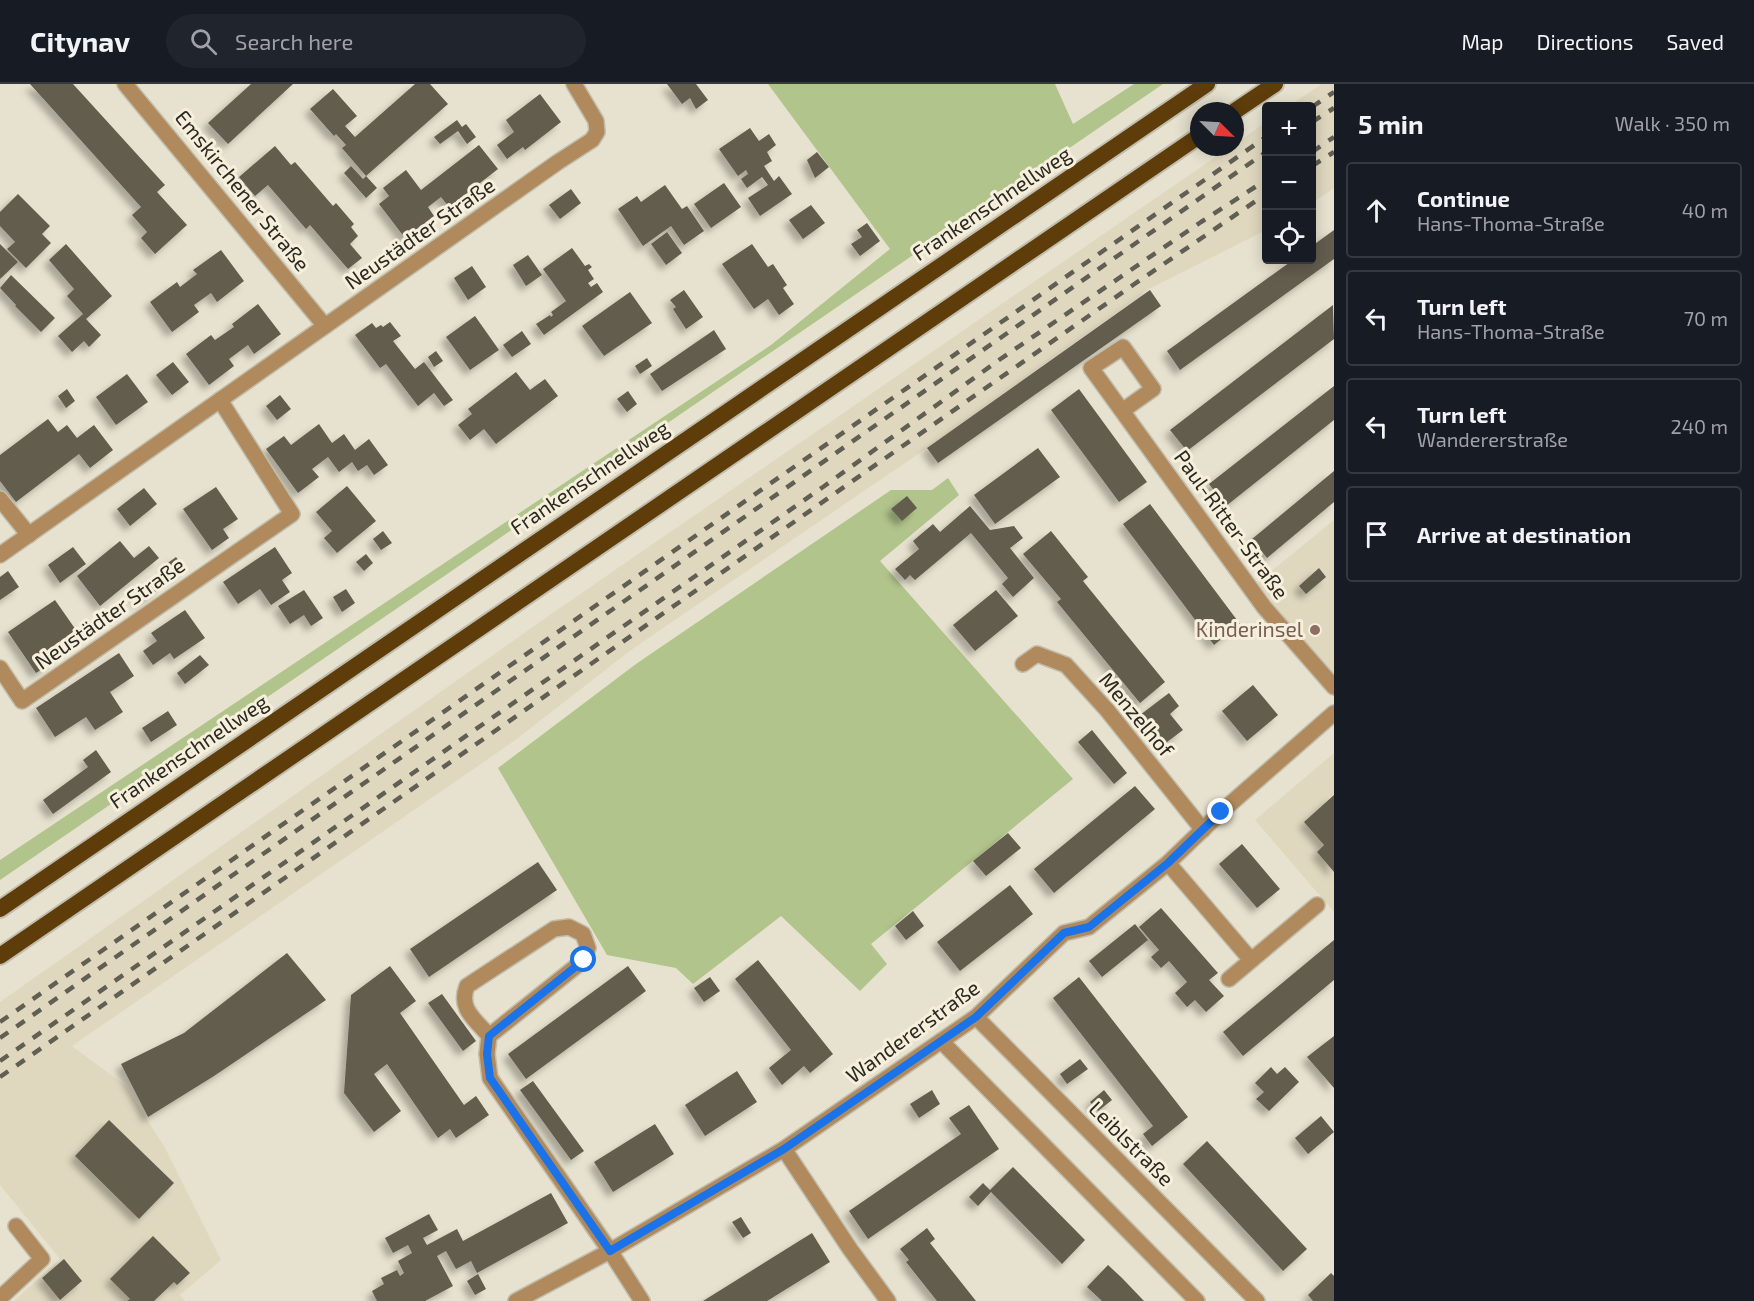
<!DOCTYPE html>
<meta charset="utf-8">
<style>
body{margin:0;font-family:"Exo 2",sans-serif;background:#20242c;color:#f1f3f6}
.controls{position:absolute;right:18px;top:18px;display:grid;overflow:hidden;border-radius:6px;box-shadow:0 3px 15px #0003}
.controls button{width:54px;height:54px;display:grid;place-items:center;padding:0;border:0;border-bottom:2px solid #363941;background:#171b24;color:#f1f3f6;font:30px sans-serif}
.compass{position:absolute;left:1190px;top:18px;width:54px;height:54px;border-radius:50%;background:#171b24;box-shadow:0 3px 15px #0003;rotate:114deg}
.stop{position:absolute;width:18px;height:18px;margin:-14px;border:4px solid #1a73e8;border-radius:50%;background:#fff}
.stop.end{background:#1a73e8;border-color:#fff;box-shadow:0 2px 6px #0008}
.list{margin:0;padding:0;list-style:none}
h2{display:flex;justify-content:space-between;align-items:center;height:78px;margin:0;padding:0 24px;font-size:26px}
h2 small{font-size:20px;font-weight:400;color:#9ea1a6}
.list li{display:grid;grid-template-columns:39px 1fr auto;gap:18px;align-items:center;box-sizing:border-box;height:96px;margin:0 12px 12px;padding:0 12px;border:2px solid #363941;border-radius:6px}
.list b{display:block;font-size:22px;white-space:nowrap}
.list p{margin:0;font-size:20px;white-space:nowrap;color:#9ea1a6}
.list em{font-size:20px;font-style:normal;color:#9ea1a6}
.icon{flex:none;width:33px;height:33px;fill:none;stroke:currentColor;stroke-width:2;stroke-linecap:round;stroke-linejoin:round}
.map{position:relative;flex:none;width:1334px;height:1217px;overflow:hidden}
header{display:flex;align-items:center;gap:36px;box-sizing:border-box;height:84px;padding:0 30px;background:#171b24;border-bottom:2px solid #363941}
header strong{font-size:28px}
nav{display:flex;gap:33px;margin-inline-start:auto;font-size:21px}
.search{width:420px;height:54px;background:#20242c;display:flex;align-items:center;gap:15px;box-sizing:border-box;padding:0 21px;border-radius:33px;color:#9ea1a6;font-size:22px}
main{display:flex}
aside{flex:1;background:#171b24}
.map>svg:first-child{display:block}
.built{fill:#dfd7be}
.green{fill:#b0c48b}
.building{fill:#625d4d;filter:url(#shadow)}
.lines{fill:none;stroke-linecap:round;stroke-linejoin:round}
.minor-casing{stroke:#c1bdac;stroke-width:18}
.trunk-casing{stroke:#c1bdac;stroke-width:20}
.minor{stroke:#b08a5c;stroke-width:15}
.trunk{stroke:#5f3d0a;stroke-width:16}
.rail{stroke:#615e54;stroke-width:4.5;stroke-dasharray:10 10;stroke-linecap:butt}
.route{stroke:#1a73e8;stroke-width:8}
.education-dot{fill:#8d6e63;stroke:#f5efdc;stroke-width:2}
.labels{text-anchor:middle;stroke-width:6;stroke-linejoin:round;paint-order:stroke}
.street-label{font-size:21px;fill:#2b2922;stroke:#f5efdc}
.education-label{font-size:21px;fill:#785e54;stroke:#f5efdc;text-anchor:end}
</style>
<header>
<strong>Citynav</strong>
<div class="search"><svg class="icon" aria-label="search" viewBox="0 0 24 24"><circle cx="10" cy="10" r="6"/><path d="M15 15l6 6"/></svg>Search here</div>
<nav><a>Map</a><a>Directions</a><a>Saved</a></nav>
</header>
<main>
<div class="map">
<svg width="1334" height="1217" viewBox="0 0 1334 1217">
<defs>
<filter id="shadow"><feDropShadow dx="-5.5" dy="5.5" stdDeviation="3" flood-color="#0004"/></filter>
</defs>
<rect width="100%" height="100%" fill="#e7e2cf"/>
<g class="built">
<polygon points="1322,0 1334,0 1334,104 1312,119 1312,22 1289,22"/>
<polygon points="1266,38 1266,146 1149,205 927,364 631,566 514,657 72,962 126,1002 165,1064 221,1176 180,1211 185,1217 14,1217 60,1175 0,1101 0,918 554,528 1230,63 1235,63 1235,60"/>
<polygon points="1334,436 1334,593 1257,499"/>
<polygon points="1334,669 1334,828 1255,736"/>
</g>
<g class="green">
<polygon points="768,0 1055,0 1073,40 1134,0 1163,0 0,796 0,776 771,261 890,165"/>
<polygon points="948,394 959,411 880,477 1073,695 871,860 887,880 860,907 781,832 693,900 676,884 607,871 498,684 636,580 891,406 932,406"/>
</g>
<g class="building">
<polygon points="30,0 73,0 165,101 157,108 187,141 155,170 141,154 147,148 132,131 141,123"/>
<polygon points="251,0 293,0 228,60 208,39"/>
<polygon points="415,0 430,0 448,20 366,92 342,64 346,61 336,50 334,52 310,25 333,5 357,32 345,42 355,53"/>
<polygon points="667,0 696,0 708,16 696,25 690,14 682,20"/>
<polygon points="540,10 561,38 525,66 523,63 507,75 497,61 514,48 506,36"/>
<polygon points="457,36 462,43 466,40 476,53 467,60 458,47 440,60 434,53"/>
<polygon points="750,44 759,57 769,50 776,61 767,68 772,77 764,82 774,97 779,92 792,110 760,132 748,114 768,101 762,93 747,104 741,95 748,90 746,86 738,92 719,65"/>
<polygon points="479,61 498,85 449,123 441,113 428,123 434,132 405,154 379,120 389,112 383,104 406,86 421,106"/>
<polygon points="275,62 291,81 295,78 333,122 336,119 354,140 351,143 358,152 350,160 362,174 348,185 310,141 306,145 268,101 255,112 239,93"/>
<polygon points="817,68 829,83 815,94 807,76"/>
<polygon points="351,82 363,95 366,92 377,104 366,114 344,89"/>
<polygon points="724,99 741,123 711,144 694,120"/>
<polygon points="665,101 682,125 687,122 704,147 684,161 671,142 643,162 618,125 637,112 641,118"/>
<polygon points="571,105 581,119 560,135 549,121"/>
<polygon points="18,110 50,142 42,150 51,159 26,184 7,165 15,158 0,142 0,128"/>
<polygon points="811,121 825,139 803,155 789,136"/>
<polygon points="867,139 880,157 860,172 851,160 862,153 857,146"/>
<polygon points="1334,146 1334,175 1180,286 1167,267 1293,176 1312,176 1312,162"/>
<polygon points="667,148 682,169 666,181 651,160"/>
<polygon points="0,160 18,178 0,195"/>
<polygon points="66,160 112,212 86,235 101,251 89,263 84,257 72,268 58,252 83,230 67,212 74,205 49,176"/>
<polygon points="752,160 768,183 773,180 787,201 783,204 794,220 779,231 768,215 754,225 722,180"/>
<polygon points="572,164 585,182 589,180 592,183 588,186 594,195 588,199 591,203 597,199 603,208 544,251 536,240 550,231 551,233 553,231 551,228 566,217 543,185"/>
<polygon points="221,166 244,197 217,218 211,209 194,221 199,228 172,248 150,218 177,198 180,203 197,190 193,186"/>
<polygon points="528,171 542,191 526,202 513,181"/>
<polygon points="472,182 486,203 468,216 454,194"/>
<polygon points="11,191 55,234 41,248 15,222 22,215 16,221 0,204"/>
<polygon points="684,206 703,233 686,245 673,225 676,223 670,216"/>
<polygon points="1150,206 1161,222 938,379 927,364"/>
<polygon points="630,208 652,239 604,272 582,242"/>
<polygon points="258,220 281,250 254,270 248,261 229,275 234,282 209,301 186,270 211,251 215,256 234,243 232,240"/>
<polygon points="1333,221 1334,255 1187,367 1170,346"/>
<polygon points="475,232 499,266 470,286 446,253"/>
<polygon points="390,238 401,252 393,257 415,285 424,278 453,316 444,322 434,309 418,322 386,280 380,284 355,251 372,239 376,244 381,241 383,243"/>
<polygon points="714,246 726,265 662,307 650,290"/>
<polygon points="522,247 531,260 512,273 503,261"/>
<polygon points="436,267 443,277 434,283 428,273"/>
<polygon points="647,274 652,282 640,290 635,282"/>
<polygon points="173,278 189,298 172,311 156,291"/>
<polygon points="516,288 530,306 545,295 558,312 496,360 484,345 470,356 458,341 472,330 468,325"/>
<polygon points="127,290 148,318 116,341 96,313"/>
<polygon points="1334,302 1334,336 1226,422 1209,400"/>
<polygon points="67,305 75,317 66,324 58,312"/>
<polygon points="1079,305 1147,398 1119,418 1051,326"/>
<polygon points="628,307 637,320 627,328 617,315"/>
<polygon points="280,311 291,325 277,336 266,322"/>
<polygon points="48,335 58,348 67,341 77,354 94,341 113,366 90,384 79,370 16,418 0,397 0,371"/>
<polygon points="319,340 332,359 344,350 355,366 369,355 388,381 374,391 367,381 358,387 352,378 339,388 328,373 312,385 319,393 298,409 266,365 284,352 291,361"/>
<polygon points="1038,364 1060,393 995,440 974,411"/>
<polygon points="1334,387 1334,418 1267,474 1252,455"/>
<polygon points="347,402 376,437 337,469 324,454 332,447 316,428"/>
<polygon points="216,403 238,435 223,445 229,454 212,466 183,425"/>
<polygon points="144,404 157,420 130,442 117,425"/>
<polygon points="907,412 917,424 902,437 891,425"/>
<polygon points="1150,420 1240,540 1214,561 1123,440"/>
<polygon points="970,422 990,446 1014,442 1023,454 1010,464 1034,494 1013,513 1002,500 1008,494 971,449 915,496 910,491 905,496 895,485 919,465 913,457 933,440 940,448"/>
<polygon points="383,447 392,459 381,466 373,455"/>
<polygon points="1051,447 1088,493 1083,497 1165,598 1140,619 1057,518 1061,515 1023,470"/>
<polygon points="120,457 134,474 149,462 159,474 100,522 77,492"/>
<polygon points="73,463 86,480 60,499 48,481"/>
<polygon points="275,463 292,489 282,496 290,508 271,521 260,505 238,520 223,498"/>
<polygon points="366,470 373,479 364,487 356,478"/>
<polygon points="176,473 184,484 174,493 165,481"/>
<polygon points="1319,484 1326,493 1306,510 1299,502"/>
<polygon points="8,487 19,503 0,516 0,493"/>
<polygon points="155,497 160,504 140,519 135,510"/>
<polygon points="346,505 355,519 342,528 333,513"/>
<polygon points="304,506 323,534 311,542 304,531 290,540 278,522"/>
<polygon points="996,506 1018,532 975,567 953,541"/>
<polygon points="55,516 76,546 46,567 53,578 36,589 8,548"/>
<polygon points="185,526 205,554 174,575 170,569 153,581 143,567 157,557 151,549"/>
<polygon points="119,569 134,592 110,608 123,628 95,646 86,633 55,653 36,624"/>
<polygon points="200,571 209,581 185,600 177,589"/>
<polygon points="1253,601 1278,631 1247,657 1222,627"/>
<polygon points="1169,609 1179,622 1170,630 1183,646 1163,661 1140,631"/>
<polygon points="168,627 177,641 151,658 142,644"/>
<polygon points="1092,646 1127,689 1114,700 1078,658"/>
<polygon points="96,666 111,688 53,730 43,716 88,683 83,676"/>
<polygon points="1135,702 1155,725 1054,809 1034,785"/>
<polygon points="1334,711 1334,788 1317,768 1324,761 1304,738"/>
<polygon points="1008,749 1021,764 986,792 973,777"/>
<polygon points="1242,760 1280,805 1257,824 1219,780"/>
<polygon points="538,778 557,806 429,893 410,865"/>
<polygon points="1010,801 1033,830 960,887 937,858"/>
<polygon points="1161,824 1218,889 1209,896 1224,912 1206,928 1195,916 1187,923 1175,909 1187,898 1169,877 1161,884 1151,873 1159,866 1139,843"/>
<polygon points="913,827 924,842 906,856 895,842"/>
<polygon points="1135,840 1148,856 1102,893 1089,877"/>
<polygon points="1334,856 1334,896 1243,972 1223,948"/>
<polygon points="287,869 326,916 214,992 148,1033 121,980 184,949"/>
<polygon points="758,876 833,970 810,989 804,982 782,1001 769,984 791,966 735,895"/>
<polygon points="390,882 416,917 400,929 464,1021 476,1012 489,1031 456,1054 450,1045 438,1054 387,980 374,990 401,1027 374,1048 344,1009 351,911"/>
<polygon points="628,882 646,907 526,995 508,970"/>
<polygon points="710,893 720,907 704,918 694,904"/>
<polygon points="1079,893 1188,1033 1152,1062 1143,1050 1153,1042 1053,914"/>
<polygon points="442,910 476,957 463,967 428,919"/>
<polygon points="1334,952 1334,1004 1307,973"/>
<polygon points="1080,975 1088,985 1067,1000 1060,990"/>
<polygon points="1271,983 1277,990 1285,983 1299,998 1269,1027 1256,1015 1264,1008 1255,999"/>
<polygon points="737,987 757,1018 705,1052 685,1021"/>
<polygon points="533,997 584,1067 571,1076 520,1006"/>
<polygon points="932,1006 940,1020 919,1034 910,1020"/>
<polygon points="1104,1006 1112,1016 1098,1027 1090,1018"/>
<polygon points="969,1021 999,1065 868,1155 849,1127 961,1050 949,1034"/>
<polygon points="1321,1032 1334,1048 1308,1070 1295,1054"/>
<polygon points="109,1036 174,1099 139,1135 75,1072"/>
<polygon points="655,1040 674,1070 613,1108 594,1078"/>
<polygon points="1207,1057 1307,1165 1283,1187 1183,1080"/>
<polygon points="1013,1083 1085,1156 1062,1180 991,1108 978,1122 969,1113 983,1099 990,1106"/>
<polygon points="551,1109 568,1139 477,1189 471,1177 456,1185 446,1167 437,1172 453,1202 425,1217 377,1217 372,1207 384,1200 381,1194 397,1186 400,1192 404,1189 398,1177 412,1169 408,1161 393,1169 385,1154 429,1130 438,1146 423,1154 427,1161 457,1145 463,1157"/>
<polygon points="741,1133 751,1149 743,1154 732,1138"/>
<polygon points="927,1144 935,1155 930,1159 976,1217 937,1217 906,1178 909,1176 900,1165"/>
<polygon points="812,1149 830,1178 767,1217 703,1217"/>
<polygon points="153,1152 190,1189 177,1201 174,1198 154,1217 127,1217 130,1215 110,1195"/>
<polygon points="64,1175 82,1197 60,1216 42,1194"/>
<polygon points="1108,1181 1122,1194 1144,1217 1102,1217 1087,1203"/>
<polygon points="1331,1189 1334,1192 1334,1217 1313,1217 1308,1211"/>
<polygon points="478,1190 486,1205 475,1211 467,1197"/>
</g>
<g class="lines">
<defs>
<g id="minor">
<polyline points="125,0 325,242"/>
<polyline points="1122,327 1153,305 1123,263 1091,284 1264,523 1334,603"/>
<polyline points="0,415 29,451"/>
<polyline points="0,471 558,78 592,56 597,48 596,37 574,0"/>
<polyline points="1023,580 1037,570 1066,581 1107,626 1203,746"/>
<polyline points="0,584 22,617 292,430 220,316"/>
<polyline points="1168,779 1251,876"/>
<polyline points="1229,895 1317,821"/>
<polyline points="976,933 1257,1217"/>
<path d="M 489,952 C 475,935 458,925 467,902 L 554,845 L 569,843 L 583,850 L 588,864 L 584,876 L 489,952 L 487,970 L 490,994 L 610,1167 L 642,1217"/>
<polyline points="941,957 1197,1217"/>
<polyline points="784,1065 850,1165 888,1217"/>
<polyline points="0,1214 42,1175 16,1142"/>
<polyline points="516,1217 610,1167 784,1065 976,933 1064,849 1089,843 1168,779 1221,728 1334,629"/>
</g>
<g id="trunk">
<polyline points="1235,27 1275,0"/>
<polyline points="0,825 1207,0"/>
<polyline points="0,872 1199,52"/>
</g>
</defs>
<use href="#minor" class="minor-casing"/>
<use href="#trunk" class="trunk-casing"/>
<use href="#minor" class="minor"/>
<use href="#trunk" class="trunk"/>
<g class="rail">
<polyline points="1312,23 1334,8"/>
<polyline points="1312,38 1334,24"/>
<polyline points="1312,68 1334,53"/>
<polyline points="1312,82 1334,68"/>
<polyline points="0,938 1266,53"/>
<polyline points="0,954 1266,68"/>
<polyline points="0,977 823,403 999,276 1201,138 1266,96"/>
<polyline points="0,993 1133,201 1266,110"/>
</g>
</g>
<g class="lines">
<polyline class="route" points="584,876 489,952 487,970 490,994 610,1167 784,1065 976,933 1064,849 1089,843 1168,779 1221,728"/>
</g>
<circle class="education-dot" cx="1315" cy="546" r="6"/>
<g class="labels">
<g class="street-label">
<text transform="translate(242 107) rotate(51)" y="7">Emskirchener Straße</text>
<text transform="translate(992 120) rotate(-34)" y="7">Frankenschnellweg</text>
<text transform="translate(420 150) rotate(-35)" y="7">Neustädter Straße</text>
<text transform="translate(590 394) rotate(-34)" y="7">Frankenschnellweg</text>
<text transform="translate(1231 441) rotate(54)" y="7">Paul-Ritter-Straße</text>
<text transform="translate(110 530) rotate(-35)" y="7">Neustädter Straße</text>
<text transform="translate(1136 631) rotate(50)" y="7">Menzelhof</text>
<text transform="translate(189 668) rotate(-34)" y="7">Frankenschnellweg</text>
<text transform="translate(913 948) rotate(-36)" y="7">Wandererstraße</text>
<text transform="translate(1131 1060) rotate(45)" y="7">Leiblstraße</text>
</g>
<g class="education-label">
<text x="1303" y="553">Kinderinsel</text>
</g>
</g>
</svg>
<div class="controls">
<button>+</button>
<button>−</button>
<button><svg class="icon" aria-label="locate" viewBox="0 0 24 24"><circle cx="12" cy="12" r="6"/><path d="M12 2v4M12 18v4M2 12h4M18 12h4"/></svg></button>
</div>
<svg class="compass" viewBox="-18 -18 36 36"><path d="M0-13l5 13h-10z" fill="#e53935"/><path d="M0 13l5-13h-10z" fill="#9ea1a6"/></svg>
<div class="stop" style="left:584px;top:876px"></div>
<div class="stop end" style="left:1221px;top:728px"></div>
</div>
<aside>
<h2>5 min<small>Walk · 350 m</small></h2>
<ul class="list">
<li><svg class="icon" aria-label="ahead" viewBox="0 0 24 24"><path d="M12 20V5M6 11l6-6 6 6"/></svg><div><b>Continue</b><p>Hans-Thoma-Straße</p></div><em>40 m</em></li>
<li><svg class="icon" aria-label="left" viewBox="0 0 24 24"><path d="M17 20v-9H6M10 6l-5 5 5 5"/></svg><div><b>Turn left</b><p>Hans-Thoma-Straße</p></div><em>70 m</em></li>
<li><svg class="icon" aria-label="left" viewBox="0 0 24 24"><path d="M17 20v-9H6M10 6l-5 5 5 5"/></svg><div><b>Turn left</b><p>Wandererstraße</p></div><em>240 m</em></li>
<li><svg class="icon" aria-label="arrive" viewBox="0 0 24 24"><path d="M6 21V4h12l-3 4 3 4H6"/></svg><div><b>Arrive at destination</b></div></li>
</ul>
</aside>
</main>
